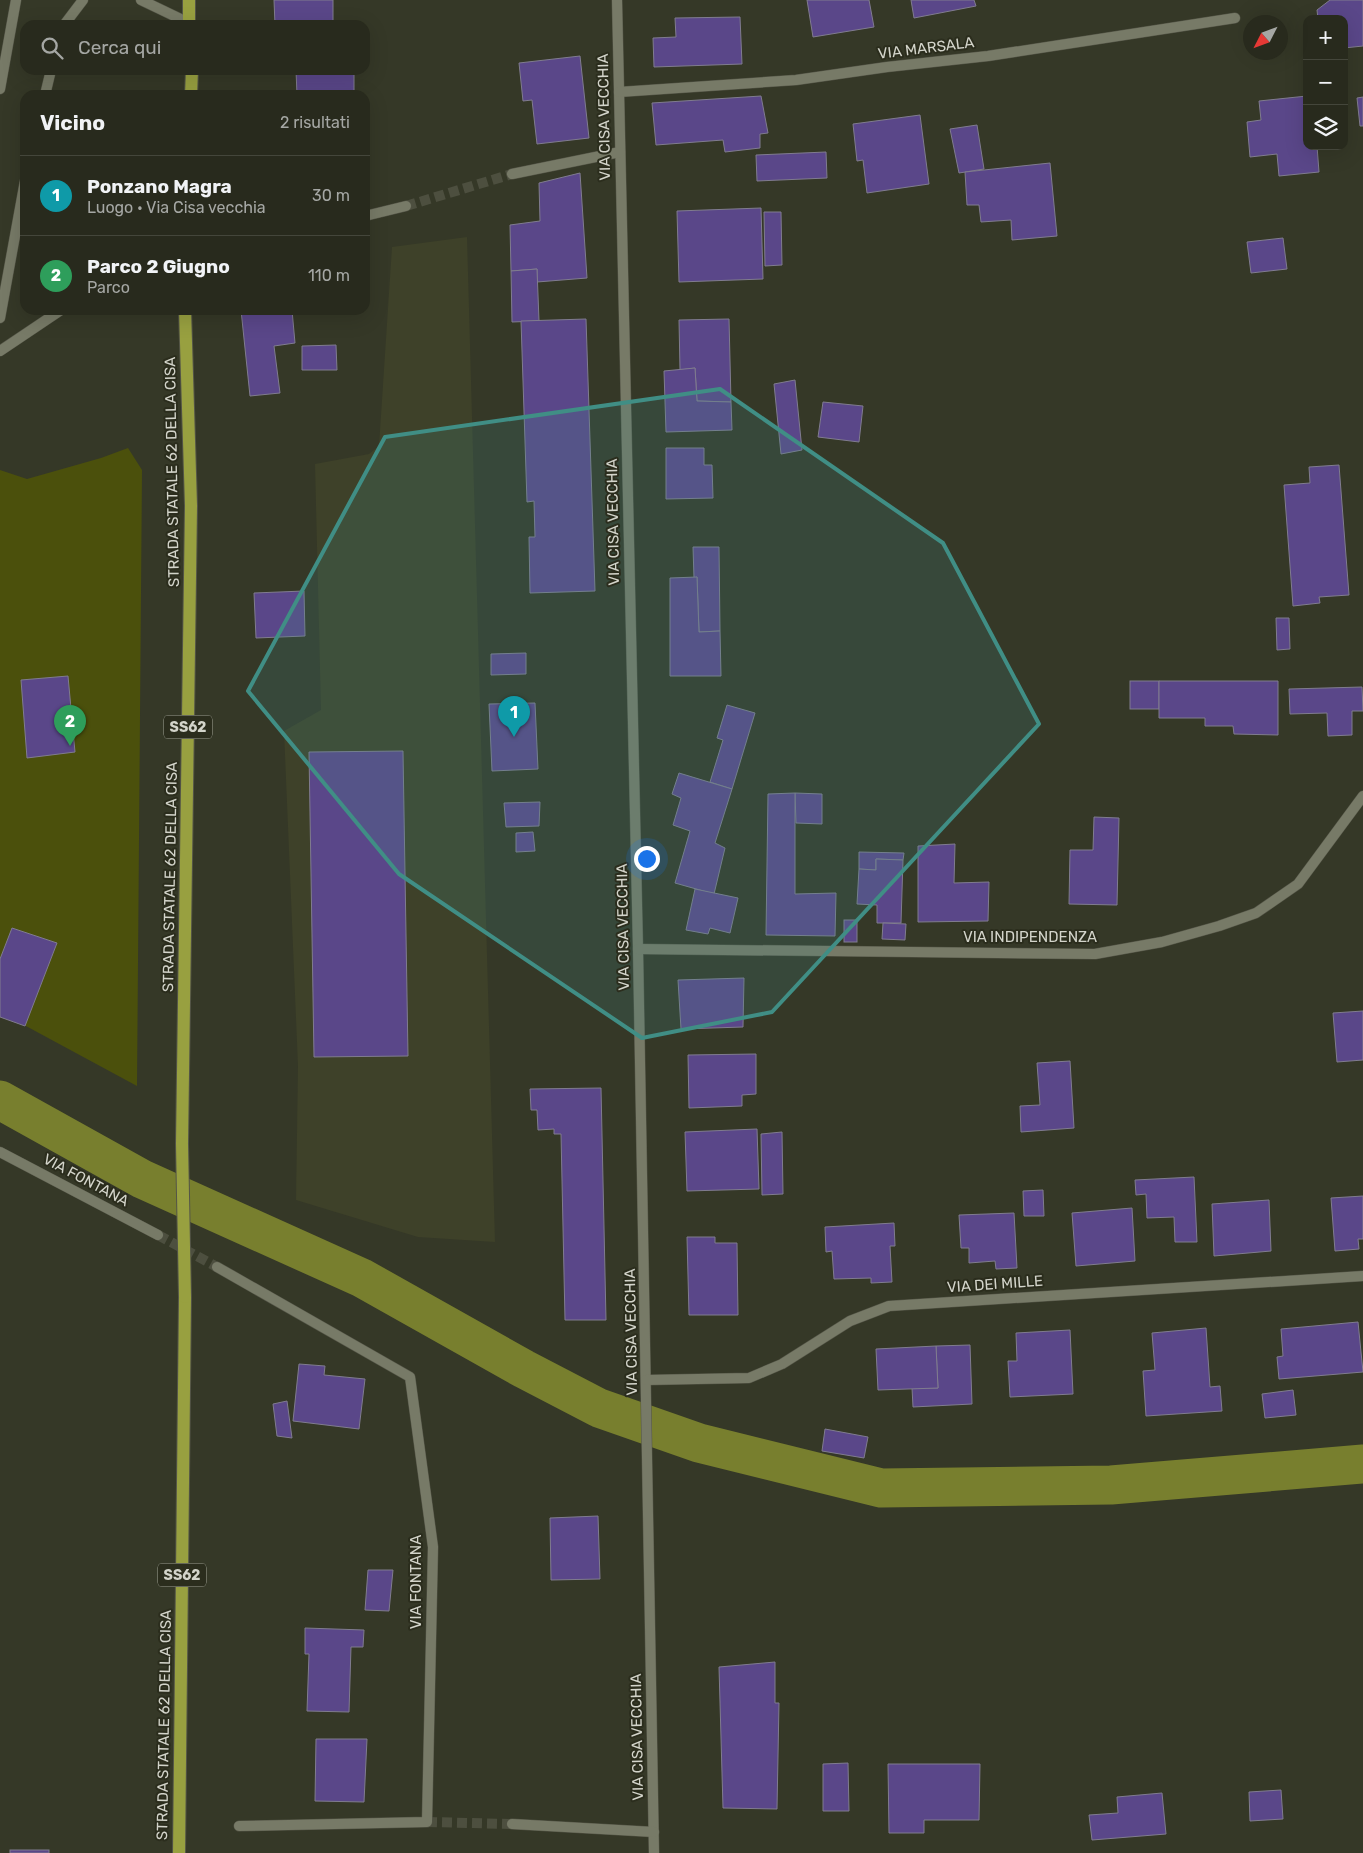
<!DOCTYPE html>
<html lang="it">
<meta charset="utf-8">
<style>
body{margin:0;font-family:Rubik,sans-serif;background:#34362a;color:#f1f3f6}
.controls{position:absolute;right:15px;top:15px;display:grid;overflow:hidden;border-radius:10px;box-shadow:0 5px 20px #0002}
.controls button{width:45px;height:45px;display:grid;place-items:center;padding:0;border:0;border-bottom:1px solid #44463b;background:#282a1d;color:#f1f3f6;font:25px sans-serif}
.compass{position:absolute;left:1243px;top:15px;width:45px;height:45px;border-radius:50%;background:#282a1d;box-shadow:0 5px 20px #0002;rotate:228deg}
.you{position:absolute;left:646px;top:858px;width:18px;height:18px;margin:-12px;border:4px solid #fff;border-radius:50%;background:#1a73e8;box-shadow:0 0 0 8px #1a73e833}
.badge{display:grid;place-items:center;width:32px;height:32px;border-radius:50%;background:#8c9099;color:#fff;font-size:16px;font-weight:700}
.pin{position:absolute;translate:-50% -41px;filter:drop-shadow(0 1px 2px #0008)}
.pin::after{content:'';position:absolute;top:26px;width:18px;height:15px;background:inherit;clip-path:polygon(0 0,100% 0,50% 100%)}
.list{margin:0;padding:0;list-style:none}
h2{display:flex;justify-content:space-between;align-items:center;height:65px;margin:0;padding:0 20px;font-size:21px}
h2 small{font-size:16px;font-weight:400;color:#a5a7a4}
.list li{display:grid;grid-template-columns:32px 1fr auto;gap:15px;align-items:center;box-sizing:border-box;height:80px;padding:0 20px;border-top:1px solid #44463b}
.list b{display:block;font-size:19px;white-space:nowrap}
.list p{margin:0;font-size:16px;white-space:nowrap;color:#a5a7a4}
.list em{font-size:16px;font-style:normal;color:#a5a7a4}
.icon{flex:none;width:28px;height:28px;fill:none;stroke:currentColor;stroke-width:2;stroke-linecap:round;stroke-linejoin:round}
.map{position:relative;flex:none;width:1363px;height:1853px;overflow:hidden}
.search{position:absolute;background:#282a1d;box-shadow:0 5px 20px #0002;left:20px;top:20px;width:350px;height:55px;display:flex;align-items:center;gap:12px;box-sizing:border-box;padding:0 18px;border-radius:15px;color:#a5a7a4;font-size:19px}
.panel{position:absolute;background:#282a1d;box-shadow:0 5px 20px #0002;left:20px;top:90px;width:350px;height:225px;border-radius:15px}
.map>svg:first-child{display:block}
.built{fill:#3e4129}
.green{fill:#4b500c}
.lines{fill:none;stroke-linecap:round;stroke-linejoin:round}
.canal{stroke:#787f2e;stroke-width:39}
.building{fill:#5a4789;stroke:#807c8f}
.minor-tunnel{stroke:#4d4f3f;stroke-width:10;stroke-dasharray:10 5;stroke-linecap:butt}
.minor-casing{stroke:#545547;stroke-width:11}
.primary-casing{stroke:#545547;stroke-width:14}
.minor{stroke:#777a67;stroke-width:10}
.primary{stroke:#98a040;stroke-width:12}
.primary-bridge-casing{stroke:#545547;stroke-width:14;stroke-linecap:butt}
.primary-bridge{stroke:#98a040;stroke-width:12}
.marked{fill:#408e85;fill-opacity:0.2;stroke:#408e85;stroke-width:4;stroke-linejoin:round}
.labels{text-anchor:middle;stroke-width:4;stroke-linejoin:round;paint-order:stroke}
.shield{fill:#2b2d1d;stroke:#a1a296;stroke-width:1}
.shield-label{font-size:14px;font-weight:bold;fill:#d3d4ca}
.street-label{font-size:15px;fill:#d3d4ca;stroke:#2b2d1d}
</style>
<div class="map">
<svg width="1363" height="1853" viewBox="0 0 1363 1853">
<rect width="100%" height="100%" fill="#353827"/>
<polygon class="built" points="467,237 495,1242 418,1237 296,1200 298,1066 284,731 321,710 315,464 369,454 379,446 392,247"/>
<polygon class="green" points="128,448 142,470 137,1086 0,1012 0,470 27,479 101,458"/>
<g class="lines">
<polyline class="canal" points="0,1100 142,1179 362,1278 524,1369 599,1408 699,1443 881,1488 1111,1485 1363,1464"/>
</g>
<g class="building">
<polygon points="274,0 333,0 333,24 275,25"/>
<polygon points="807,0 869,0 874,27 813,37"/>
<polygon points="911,0 974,0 976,6 914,18"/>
<polygon points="1330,0 1363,0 1363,46 1344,48 1344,19 1318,19 1317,10"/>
<polygon points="740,17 742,64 654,67 653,38 676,37 675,18"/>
<polygon points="580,56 589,138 537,144 532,100 523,101 519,63"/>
<polygon points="296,70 354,70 354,95 297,95"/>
<polygon points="761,96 768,133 760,134 760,148 725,152 723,140 656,145 652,103"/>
<polygon points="1307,96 1307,146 1317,146 1319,172 1279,176 1277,154 1250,157 1247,122 1261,120 1259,101"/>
<polygon points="1363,97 1363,126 1360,126 1357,98"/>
<polygon points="920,115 929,184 867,193 863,160 857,161 853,124"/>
<polygon points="977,125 984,169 959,173 950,129"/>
<polygon points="826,152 827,178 757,181 756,155"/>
<polygon points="1050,163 1057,236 1012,240 1011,220 981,222 979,205 967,205 965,172"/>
<polygon points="580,173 587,278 537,282 537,269 511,271 510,225 540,221 539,183"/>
<polygon points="761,208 763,279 679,282 677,211"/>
<polygon points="764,212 781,212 782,265 765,266"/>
<polygon points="1283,238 1287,269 1251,273 1247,242"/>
<polygon points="537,269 539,321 512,322 511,271"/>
<polygon points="241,310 292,310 295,343 274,346 280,393 250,396"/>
<polygon points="586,319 595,591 530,593 529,537 535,537 534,501 527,502 521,321"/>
<polygon points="729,319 731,402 697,401 695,368 680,370 679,320"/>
<polygon points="336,345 337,370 302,370 302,346"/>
<polygon points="695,368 697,401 731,402 732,430 666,432 664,371"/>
<polygon points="795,380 802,450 781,454 774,384"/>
<polygon points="823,402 863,406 859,442 818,437"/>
<polygon points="666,448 704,448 704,465 712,465 713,498 666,499"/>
<polygon points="1339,465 1349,595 1319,597 1320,603 1293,606 1284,485 1310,483 1309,467"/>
<polygon points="693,547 719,547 720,631 699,632 697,577 694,578"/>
<polygon points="697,577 699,632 720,631 721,676 670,676 670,578"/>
<polygon points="304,591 305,636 256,638 254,593"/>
<polygon points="1276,618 1289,618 1290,649 1277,650"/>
<polygon points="526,653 526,674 491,675 491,654"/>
<polygon points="68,676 75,752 27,758 21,680"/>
<rect x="1130" y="681" width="29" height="28"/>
<polygon points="1159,681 1278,681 1278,735 1234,734 1233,726 1205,726 1205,718 1159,718"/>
<polygon points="1362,687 1363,711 1352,711 1352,735 1328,736 1327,713 1290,714 1289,689"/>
<polygon points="535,703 538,769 492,771 489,704"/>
<polygon points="727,705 755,713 732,789 710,782 723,740 717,738"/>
<polygon points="403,751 408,1056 314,1057 309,752"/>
<polygon points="679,773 732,789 715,843 725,848 714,894 675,883 690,831 673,825 681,798 672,794"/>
<polygon points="795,793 822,794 822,824 796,823"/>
<polygon points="795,793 795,894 836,893 835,936 766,935 768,794"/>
<polygon points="540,802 539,826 506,827 504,803"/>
<polygon points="1094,817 1119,818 1117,905 1069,904 1070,850 1093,850"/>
<polygon points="533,832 535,851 516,852 516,833"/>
<polygon points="955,844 954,883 989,882 988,921 918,922 918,846"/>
<polygon points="859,852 904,853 903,860 876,859 876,870 859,869"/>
<polygon points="876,859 903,860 901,923 877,923 877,905 857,904 859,869 876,870"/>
<polygon points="695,889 738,898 730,933 710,928 708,934 686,930"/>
<rect x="844" y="920" width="13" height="22"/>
<polygon points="883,923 906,924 905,940 882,939"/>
<polygon points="12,928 57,943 25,1026 0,1017 0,959"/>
<polygon points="744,978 743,1027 681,1029 678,980"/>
<polygon points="1363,1011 1363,1060 1337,1062 1333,1013"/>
<polygon points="756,1054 756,1094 742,1095 742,1106 689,1108 688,1055"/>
<polygon points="1070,1061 1074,1128 1021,1132 1020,1106 1040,1105 1037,1063"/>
<polygon points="601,1088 606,1320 565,1320 561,1134 554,1134 554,1129 538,1130 537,1110 531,1110 530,1089"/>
<polygon points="757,1129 759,1189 687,1191 685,1132"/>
<polygon points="782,1132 783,1194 762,1195 761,1134"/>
<polygon points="1194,1177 1197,1242 1175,1242 1174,1217 1147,1218 1146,1194 1136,1195 1135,1180"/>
<polygon points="1043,1190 1044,1216 1024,1216 1023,1191"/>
<polygon points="1363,1196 1363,1239 1358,1239 1359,1249 1335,1251 1331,1198"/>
<polygon points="1269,1200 1271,1251 1214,1256 1212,1204"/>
<polygon points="1132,1208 1135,1261 1076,1266 1072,1213"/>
<polygon points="1014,1213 1017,1268 996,1269 995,1261 969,1263 969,1248 961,1248 959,1215"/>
<polygon points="894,1223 895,1246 890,1246 892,1282 871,1283 871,1278 834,1279 832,1251 826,1252 825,1227"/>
<polygon points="687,1237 715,1237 715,1243 737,1243 738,1315 689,1315"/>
<polygon points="1358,1322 1363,1372 1279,1379 1277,1357 1283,1356 1281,1329"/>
<polygon points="1206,1328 1210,1387 1220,1386 1222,1411 1146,1416 1143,1371 1155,1370 1152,1333"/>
<polygon points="1070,1330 1073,1394 1010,1397 1008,1361 1017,1361 1016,1333"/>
<polygon points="970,1345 972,1404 913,1407 912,1388 938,1388 936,1346"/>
<polygon points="936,1346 938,1388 878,1390 876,1349"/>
<polygon points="299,1364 325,1366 324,1375 365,1379 359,1429 293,1421"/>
<polygon points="1293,1390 1296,1415 1265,1418 1262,1394"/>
<polygon points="287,1401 292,1438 277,1436 273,1404"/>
<polygon points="825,1429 868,1437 864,1458 822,1451"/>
<polygon points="598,1516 600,1579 551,1580 550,1518"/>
<polygon points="368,1570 393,1570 389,1611 365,1610"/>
<polygon points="305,1628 364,1630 363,1647 351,1647 349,1712 307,1711 309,1654 305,1654"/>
<polygon points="775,1662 775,1703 779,1703 777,1809 723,1808 719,1667"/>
<polygon points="316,1739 367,1739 364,1802 315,1801"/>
<polygon points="848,1763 849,1811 823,1811 823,1764"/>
<polygon points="888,1764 980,1764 979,1820 924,1820 924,1833 889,1833"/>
<polygon points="1281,1790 1283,1819 1250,1821 1249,1792"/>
<polygon points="1162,1793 1166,1834 1092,1840 1089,1815 1118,1813 1117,1797"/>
<rect x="10" y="1850" width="39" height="3"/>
</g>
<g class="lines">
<g class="minor-tunnel">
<polyline points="406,206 512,174"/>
<polyline points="158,1235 217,1267"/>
<polyline points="427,1822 512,1824"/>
</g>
<defs>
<g id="minor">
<polyline points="141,0 189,23"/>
<polyline points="617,0 638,949 654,1853"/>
<polyline points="64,25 83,0"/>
<polyline points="0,89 16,0"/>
<polyline points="619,92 796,80 887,67 988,56 1235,18"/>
<polyline points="45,95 51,70"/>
<polyline points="512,174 620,152"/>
<polyline points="365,216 406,206"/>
<polyline points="0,318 25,181"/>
<polyline points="0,351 61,310"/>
<polyline points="638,949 1095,954 1162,942 1219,926 1256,913 1298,884 1363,796"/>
<polyline points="0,1152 158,1235"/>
<polyline points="217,1267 410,1377 433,1547 427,1822 239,1826"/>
<polyline points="646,1380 749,1378 782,1364 850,1321 889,1306 1363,1276"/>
<polyline points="512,1824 654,1832"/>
</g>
<g id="primary">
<polyline points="189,0 189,25"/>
<polyline points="191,95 192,70"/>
<polyline points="182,1144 191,506 185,310"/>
<polyline points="179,1853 185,1297"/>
</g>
</defs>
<use href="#minor" class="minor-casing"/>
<use href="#primary" class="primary-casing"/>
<use href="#minor" class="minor"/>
<use href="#primary" class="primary"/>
<defs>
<polyline id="primary-bridge" points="182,1144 185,1297"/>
</defs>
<use href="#primary-bridge" class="primary-bridge-casing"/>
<use href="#primary-bridge" class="primary-bridge"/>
</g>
<path class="marked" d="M 720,389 L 943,543 L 1039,724 L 772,1012 L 642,1038 L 399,874 L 248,691 L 385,437 Z"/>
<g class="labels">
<g class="shield">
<rect x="164" y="715.5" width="48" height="23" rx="4"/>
<rect x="158" y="1563.5" width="48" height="23" rx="4"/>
</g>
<g class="shield-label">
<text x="188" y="732">SS62</text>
<text x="182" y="1580">SS62</text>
</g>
<g class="street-label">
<text transform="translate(926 48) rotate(-7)" y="5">VIA MARSALA</text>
<text transform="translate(604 117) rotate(-91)" y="5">VIA CISA VECCHIA</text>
<text transform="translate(172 472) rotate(-91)" y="5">STRADA STATALE 62 DELLA CISA</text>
<text transform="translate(613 522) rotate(-91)" y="5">VIA CISA VECCHIA</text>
<text transform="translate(170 877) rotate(-89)" y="5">STRADA STATALE 62 DELLA CISA</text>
<text transform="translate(623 927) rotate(-91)" y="5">VIA CISA VECCHIA</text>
<text x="1030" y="942">VIA INDIPENDENZA</text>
<text transform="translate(86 1180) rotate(28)" y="5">VIA FONTANA</text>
<text transform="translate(995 1284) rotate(-4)" y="5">VIA DEI MILLE</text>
<text transform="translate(631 1332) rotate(-91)" y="5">VIA CISA VECCHIA</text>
<text transform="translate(416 1582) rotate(-90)" y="5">VIA FONTANA</text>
<text transform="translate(164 1725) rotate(-89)" y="5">STRADA STATALE 62 DELLA CISA</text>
<text transform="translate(637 1737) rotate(-91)" y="5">VIA CISA VECCHIA</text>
</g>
</g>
</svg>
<div class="controls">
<button>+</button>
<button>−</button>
<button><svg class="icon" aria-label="layers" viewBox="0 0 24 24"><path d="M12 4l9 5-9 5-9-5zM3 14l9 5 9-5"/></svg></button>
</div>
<svg class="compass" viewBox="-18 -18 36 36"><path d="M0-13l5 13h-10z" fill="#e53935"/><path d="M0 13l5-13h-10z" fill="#a5a7a4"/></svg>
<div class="you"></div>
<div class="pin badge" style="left:514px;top:737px;background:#0f9aa8">1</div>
<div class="pin badge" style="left:70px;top:746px;background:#2e9e5b">2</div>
<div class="search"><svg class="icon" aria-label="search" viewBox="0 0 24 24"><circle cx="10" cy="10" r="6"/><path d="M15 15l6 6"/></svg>Cerca qui</div>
<section class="panel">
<h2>Vicino<small>2 risultati</small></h2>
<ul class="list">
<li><span class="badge" style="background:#0f9aa8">1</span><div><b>Ponzano Magra</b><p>Luogo · Via Cisa vecchia</p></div><em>30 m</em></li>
<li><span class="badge" style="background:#2e9e5b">2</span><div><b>Parco 2 Giugno</b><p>Parco</p></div><em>110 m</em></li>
</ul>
</section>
</div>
